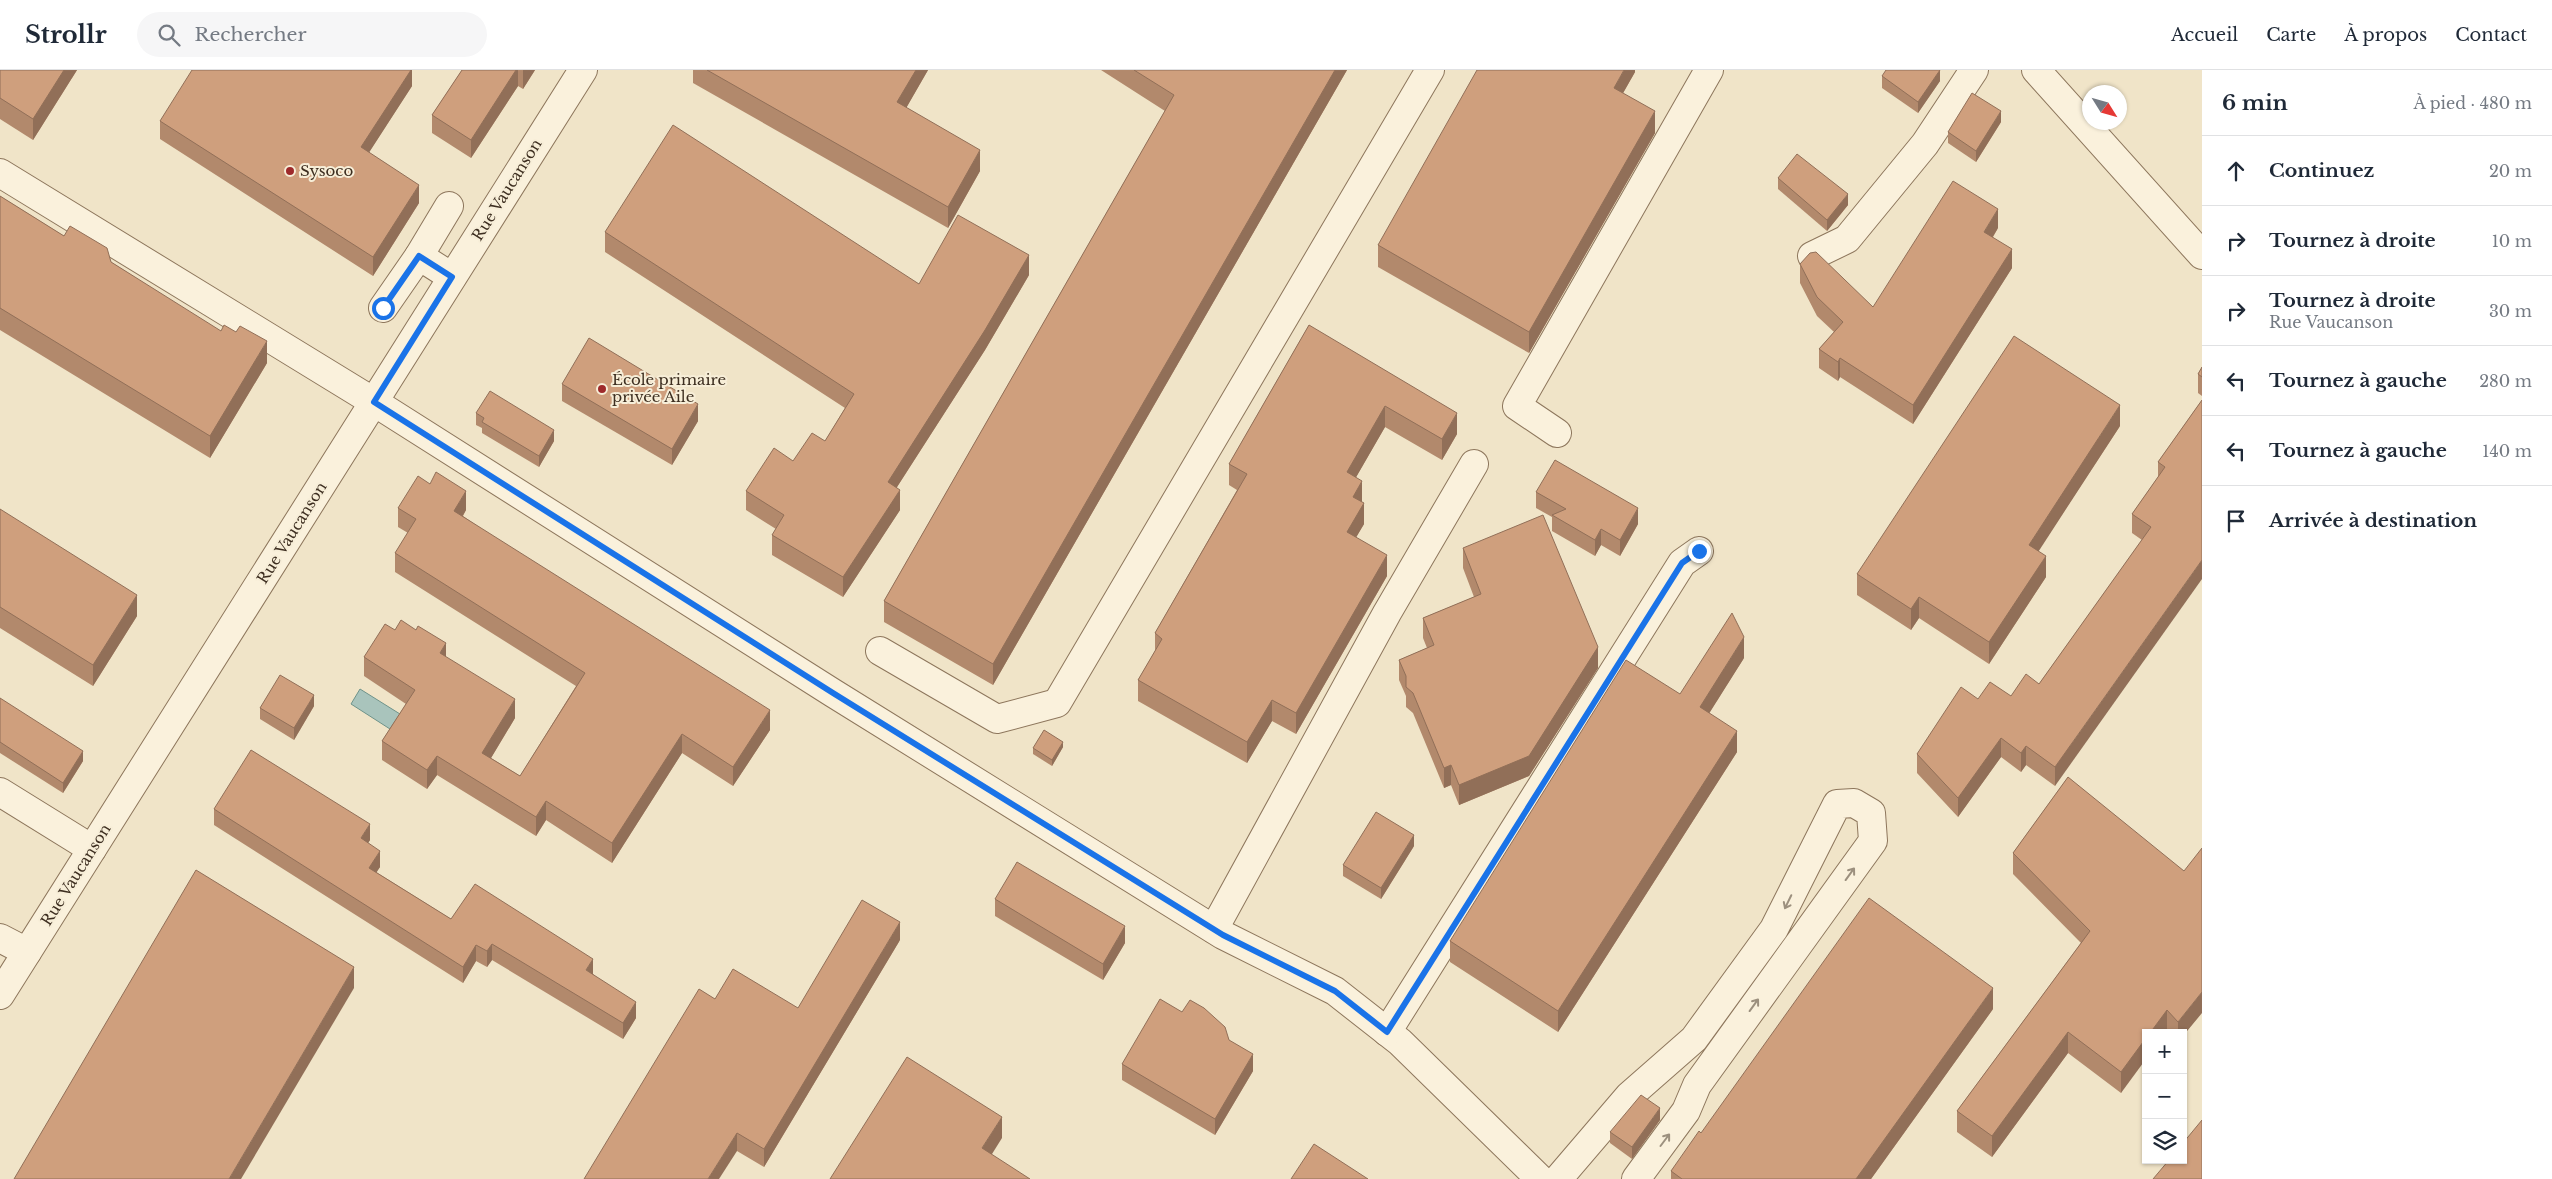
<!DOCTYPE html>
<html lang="fr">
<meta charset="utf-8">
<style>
body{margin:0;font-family:"Libre Baskerville",serif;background:#f6f6f7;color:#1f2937}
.controls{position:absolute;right:15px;bottom:15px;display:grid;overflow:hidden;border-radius:0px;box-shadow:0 1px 4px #0004}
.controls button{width:45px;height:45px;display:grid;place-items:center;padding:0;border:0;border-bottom:1px solid #e0e1e3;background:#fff;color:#1f2937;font:25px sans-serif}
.compass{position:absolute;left:2082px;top:15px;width:45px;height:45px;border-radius:50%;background:#fff;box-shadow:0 1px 4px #0004;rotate:127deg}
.stop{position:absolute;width:15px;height:15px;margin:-11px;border:4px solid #1a73e8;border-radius:50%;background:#fff}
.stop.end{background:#1a73e8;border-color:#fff;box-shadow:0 1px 5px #0008}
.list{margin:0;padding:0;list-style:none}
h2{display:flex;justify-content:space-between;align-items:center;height:65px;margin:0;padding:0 20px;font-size:21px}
h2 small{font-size:16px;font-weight:400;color:#747a83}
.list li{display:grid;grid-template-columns:32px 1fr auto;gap:15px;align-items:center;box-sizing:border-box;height:70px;padding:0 20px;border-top:1px solid #e0e1e3}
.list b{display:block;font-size:19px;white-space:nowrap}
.list p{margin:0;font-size:16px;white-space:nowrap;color:#747a83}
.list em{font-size:16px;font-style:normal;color:#747a83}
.icon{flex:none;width:28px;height:28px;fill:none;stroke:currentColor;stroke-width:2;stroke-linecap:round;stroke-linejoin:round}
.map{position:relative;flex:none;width:2202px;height:1109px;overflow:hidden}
header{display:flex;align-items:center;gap:30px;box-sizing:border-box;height:70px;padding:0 25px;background:#fff;border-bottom:1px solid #e0e1e3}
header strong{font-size:24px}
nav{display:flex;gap:28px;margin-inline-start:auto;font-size:18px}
.search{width:350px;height:45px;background:#f6f6f7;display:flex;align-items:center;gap:12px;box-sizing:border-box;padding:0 18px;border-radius:28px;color:#747a83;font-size:19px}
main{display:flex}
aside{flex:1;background:#fff}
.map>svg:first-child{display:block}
.water{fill:#a9c4bc;stroke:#6f938a}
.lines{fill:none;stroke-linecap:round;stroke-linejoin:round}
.minor-casing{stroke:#8d765c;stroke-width:30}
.minor{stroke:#faf1dc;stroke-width:28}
.wall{fill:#b2896c}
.shaded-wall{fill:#916f58}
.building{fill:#cf9f7d;stroke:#916f58}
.oneway{stroke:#9c907e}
.route{stroke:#1a73e8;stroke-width:6}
.poi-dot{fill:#9e2a2b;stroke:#f7eed8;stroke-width:2}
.labels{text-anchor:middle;stroke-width:4;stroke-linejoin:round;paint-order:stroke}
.poi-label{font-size:15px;fill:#3d2e20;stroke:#f7eed8;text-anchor:start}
.street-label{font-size:15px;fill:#3d2e20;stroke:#f7eed8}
</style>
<header>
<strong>Strollr</strong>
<div class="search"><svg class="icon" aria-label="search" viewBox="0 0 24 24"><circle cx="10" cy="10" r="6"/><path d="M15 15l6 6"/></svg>Rechercher</div>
<nav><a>Accueil</a><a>Carte</a><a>À propos</a><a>Contact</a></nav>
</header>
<main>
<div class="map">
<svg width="2202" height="1109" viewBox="0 0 2202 1109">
<rect width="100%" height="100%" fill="#f0e4c8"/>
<polygon class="water" points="360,619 400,644 390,659 351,634"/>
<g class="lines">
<defs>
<g id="minor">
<polyline points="2036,0 2202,185"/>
<polyline points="0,103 374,332 833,623 1223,865 1335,921 1400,972 1540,1109"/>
<polyline points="449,136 419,186 452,207"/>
<polyline points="1812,186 1847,169 1925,74 1974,0"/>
<polyline points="383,238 419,186"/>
<polyline points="1557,363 1517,336 1709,0"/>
<polyline points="880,581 997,649 1057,633 1430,0"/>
<polyline points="0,722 92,779"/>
<polyline points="1214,859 1387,543 1474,394"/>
<polyline points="0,868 27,882"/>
<polyline points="0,925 583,0"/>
<polyline points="1387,962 1682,493 1699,481"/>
<polyline points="1558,1109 1629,1026 1694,969 1774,859 1837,734 1854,733 1871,743 1873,771 1697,1015 1686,1041 1636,1109"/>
</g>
</defs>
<use href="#minor" class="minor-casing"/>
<use href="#minor" class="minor"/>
</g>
<g class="wall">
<polygon points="0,0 77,0 33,70 0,49"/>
<polygon points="412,0 412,16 369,82 419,133 373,206 160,69 160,51"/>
<polygon points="462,0 535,0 523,19 518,16 471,88 432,63 432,45"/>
<polygon points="693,0 928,0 906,38 980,101 948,158 693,13"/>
<polygon points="1101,0 1347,0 993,615 884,552 884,531 1165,41"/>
<polygon points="1635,0 1635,2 1623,23 1655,63 1529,283 1378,197 1378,175"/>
<polygon points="1940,0 1940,11 1918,43 1882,18 1882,6"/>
<polygon points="2001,52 1976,92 1948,73 1948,62"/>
<polygon points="1778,108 1848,135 1827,161 1778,119"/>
<polygon points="0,126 64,166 111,192 267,293 210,388 0,260"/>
<polygon points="1998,158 1993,167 2012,198 1913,354 1840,307 1838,311 1819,298 1819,279 1834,262 1817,246 1800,213 1800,194 1873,237"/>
<polygon points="605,162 919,214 1029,205 985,280 897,417 900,440 843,527 772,485 772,465 776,459 746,440 746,421 825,371 845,338 605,182"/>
<polygon points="1309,255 1457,364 1442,390 1385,357 1356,407 1362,432 1364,454 1356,467 1387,506 1296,664 1272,651 1247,693 1138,631 1138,610 1155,581 1155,563 1237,420 1229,415 1229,394"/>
<polygon points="2202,297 2202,326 2198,323 2198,304"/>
<polygon points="562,314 698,351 672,395 562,331"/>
<polygon points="2202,330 2055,716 2026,695 2021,702 2001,687 1958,747 1917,703 1917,684 1978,629 2011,626 2039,614 2142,470 2132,463 2132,444 2158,407 2158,392"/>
<polygon points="476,343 554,371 539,397 482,363 482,358 476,355"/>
<polygon points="2120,356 2038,481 2046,507 1989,594 1919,548 1911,560 1857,525 1857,504"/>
<polygon points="430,414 466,440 463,446 770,660 733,716 682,683 612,793 546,750 536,766 437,705 427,719 382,690 382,671 406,634 364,606 364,587 395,560 446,587 515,648 491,688 520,706 576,616 395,502 395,483 408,463 398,457 398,438"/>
<polygon points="1536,422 1638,454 1620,486 1601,475 1595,486 1552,461 1552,447 1536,438"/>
<polygon points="0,439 137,546 93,616 0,558"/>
<polygon points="1463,478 1598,598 1529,706 1459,735 1451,715 1444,718 1413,643 1406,637 1406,626 1399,610 1399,590 1427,578 1423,568 1423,548 1474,527 1463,498"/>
<polygon points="1744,588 1709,643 1737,682 1558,962 1450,892 1450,871 1680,624"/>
<polygon points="0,628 83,691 63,723 0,683"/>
<polygon points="314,636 294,670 260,649 260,638"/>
<polygon points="1063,677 1052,696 1033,684 1033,678"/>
<polygon points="2068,707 2183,963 2168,963 2167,961 2166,963 2146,963 2121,1023 2068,983 1992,1087 1957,1062 1957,1041 2081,873 2013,804 2013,783"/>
<polygon points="214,739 370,770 368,773 380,797 376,802 451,849 593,904 636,948 623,969 492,890 487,897 476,891 463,913 214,755"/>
<polygon points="1414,776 1381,829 1343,806 1343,795"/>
<polygon points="995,829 1125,873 1103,910 995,846"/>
<polygon points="900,870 764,1097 737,1081 715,929 798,938"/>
<polygon points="1993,939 1871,1109 1671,1109 1671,1101"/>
<polygon points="1229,970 1253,1001 1215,1065 1122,1010 1122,994"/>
<polygon points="1660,1050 1632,1089 1610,1073 1610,1062"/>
</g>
<g class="shaded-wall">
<polygon points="64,0 77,0 33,70 33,49"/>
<polygon points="411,0 412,0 412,16 361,95 361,77"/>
<polygon points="516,0 518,0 518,16 471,88 471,70"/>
<polygon points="523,0 535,0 523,19"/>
<polygon points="916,0 928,0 897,54 897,32"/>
<polygon points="1335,0 1347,0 993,615 993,594"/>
<polygon points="1624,0 1635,0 1635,2 1614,39 1614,18"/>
<polygon points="1940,0 1940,11 1918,43 1918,32"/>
<polygon points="1655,41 1655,63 1529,283 1529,262"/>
<polygon points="2001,41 2001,52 1976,92 1976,81"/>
<polygon points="980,80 980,101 948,158 948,137"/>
<polygon points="419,115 419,133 373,206 373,187"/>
<polygon points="1848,124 1848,135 1827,161 1827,150"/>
<polygon points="1998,139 1998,158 1984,181 1984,162"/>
<polygon points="2012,179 2012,198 1913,354 1913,335"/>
<polygon points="1029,185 1029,205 985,280 888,431 888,412"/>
<polygon points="267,271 267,293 210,388 210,366"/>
<polygon points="1840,288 1840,307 1838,311 1838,292"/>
<polygon points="698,334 698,351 672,395 672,379"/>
<polygon points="2120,335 2120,356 2029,496 2029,475"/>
<polygon points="1385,336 1385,357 1347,423 1347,402"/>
<polygon points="1457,343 1457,364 1442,390 1442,369"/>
<polygon points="554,360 554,371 539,397 539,386"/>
<polygon points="1362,411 1362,432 1353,448 1353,427"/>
<polygon points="900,420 900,440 843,527 843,507"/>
<polygon points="466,421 466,440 454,460 454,441"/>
<polygon points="1364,433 1364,454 1347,483 1347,462"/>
<polygon points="1638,438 1638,454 1620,486 1620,470"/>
<polygon points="1601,459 1601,475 1595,486 1595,470"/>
<polygon points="1387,485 1387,506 1296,664 1296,643"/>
<polygon points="2046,486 2046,507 1989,594 1989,572"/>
<polygon points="2202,490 2202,509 2055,716 2055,697"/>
<polygon points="137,525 137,546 93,616 93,595"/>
<polygon points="1919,527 1919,548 1911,560 1911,539"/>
<polygon points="1744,567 1744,588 1700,658 1700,637"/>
<polygon points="446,573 446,593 440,583"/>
<polygon points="1598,577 1598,598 1529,706 1459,735 1459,715"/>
<polygon points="314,625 314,636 294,670 294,658"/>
<polygon points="515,629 515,648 482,703 482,683"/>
<polygon points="1272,630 1272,651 1247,693 1247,672"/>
<polygon points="770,640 770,660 733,716 733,697"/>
<polygon points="1737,661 1737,682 1558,962 1558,941"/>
<polygon points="682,664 682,683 612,793 612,773"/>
<polygon points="2001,668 2001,687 1958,747 1958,728"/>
<polygon points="1063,672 1063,677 1052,696 1052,690"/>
<polygon points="2026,676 2026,695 2021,702 2021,683"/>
<polygon points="83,681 83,691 63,723 63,713"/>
<polygon points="437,686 437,705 427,719 427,700"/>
<polygon points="1451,695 1451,715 1444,718 1444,698"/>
<polygon points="546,731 546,750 536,766 536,747"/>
<polygon points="370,754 370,770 361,784 361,768"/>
<polygon points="1414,765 1414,776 1381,829 1381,818"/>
<polygon points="380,781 380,797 369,814 369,798"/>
<polygon points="900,852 900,870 764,1097 764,1079"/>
<polygon points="1125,856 1125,873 1103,910 1103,894"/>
<polygon points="492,874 492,890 487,897 487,881"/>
<polygon points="476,875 476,891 463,913 463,897"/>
<polygon points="593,889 593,905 586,900"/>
<polygon points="354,897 354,918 241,1109 229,1109"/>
<polygon points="1993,918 1993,939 1871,1109 1856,1109"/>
<polygon points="2202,922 2202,943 2183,966 2183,963 2178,963 2178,952"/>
<polygon points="636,932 636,948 623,969 623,953"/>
<polygon points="2167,940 2167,961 2166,963 2150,963"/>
<polygon points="2068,962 2068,983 1992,1087 1992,1066"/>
<polygon points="2146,968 2146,989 2121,1023 2121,1002"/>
<polygon points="1253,984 1253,1001 1215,1065 1215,1049"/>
<polygon points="1660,1038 1660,1050 1632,1089 1632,1077"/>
<polygon points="1002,1047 1002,1068 982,1100 982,1078"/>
<polygon points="737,1063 737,1081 719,1109 708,1109"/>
</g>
<g class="building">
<polygon points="0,0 64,0 33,49 0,28"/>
<polygon points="192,0 411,0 361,77 419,115 373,187 160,51"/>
<polygon points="462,0 516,0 471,70 432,45"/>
<polygon points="707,0 916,0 897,32 980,80 948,137"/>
<polygon points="1134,0 1335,0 993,594 884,531 1174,25"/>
<polygon points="1477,0 1624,0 1614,18 1655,41 1529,262 1378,175"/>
<polygon points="1886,0 1940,0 1918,32 1882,6"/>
<polygon points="1972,23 2001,41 1976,81 1948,62"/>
<polygon points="673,55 919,214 958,145 1029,185 985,260 888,412 900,420 843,507 772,465 784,445 746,421 774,378 793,391 812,363 825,371 854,324 605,162"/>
<polygon points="1797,84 1848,124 1827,150 1778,108"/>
<polygon points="1953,111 1998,139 1984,162 2012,179 1913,335 1840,288 1838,292 1819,279 1843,252 1817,227 1800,194 1810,183 1816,182 1873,237"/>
<polygon points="0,126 64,166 70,156 107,178 111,192 221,261 224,255 236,262 240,256 267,271 210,366 0,238"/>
<polygon points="1309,255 1457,343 1442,369 1385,336 1347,402 1362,411 1353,427 1364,433 1347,462 1387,485 1296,643 1272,630 1247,672 1138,610 1162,569 1155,563 1247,404 1229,394"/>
<polygon points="2014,266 2120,335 2029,475 2046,486 1989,572 1919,527 1911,539 1857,504"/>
<polygon points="589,268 698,334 672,379 562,314"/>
<polygon points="2202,297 2202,307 2198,304"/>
<polygon points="490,321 554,360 539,386 482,352 484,348 476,343"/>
<polygon points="2202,330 2202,490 2055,697 2026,676 2021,683 2001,668 1958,728 1917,684 1961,617 1978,629 1990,612 2011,626 2026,604 2039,614 2151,457 2132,444 2165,397 2158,392"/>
<polygon points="1555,390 1638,438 1620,470 1601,459 1595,470 1552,445 1566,439 1536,422"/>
<polygon points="436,402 466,421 454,441 770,640 733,697 682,664 612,773 546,731 536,747 437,686 427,700 382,671 415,620 364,587 385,554 395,560 401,550 416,560 418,556 446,573 440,583 515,629 482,683 520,706 585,603 395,483 416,449 398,438 418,406 430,414"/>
<polygon points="0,439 137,525 93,595 0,537"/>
<polygon points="1543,445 1598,577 1529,686 1459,715 1451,695 1444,698 1413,623 1406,617 1406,606 1399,590 1434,575 1423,548 1481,524 1463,478"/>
<polygon points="1732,543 1744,567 1700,637 1737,661 1558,941 1450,871 1626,590 1680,624"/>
<polygon points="280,605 314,625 294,658 260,638"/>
<polygon points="0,628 83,681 63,713 0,672"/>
<polygon points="1044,660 1063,672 1052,690 1033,678"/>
<polygon points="251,680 370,754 361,768 380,781 369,798 451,849 475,814 593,889 586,900 636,932 623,953 492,874 487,881 476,875 463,897 214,739"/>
<polygon points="2068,707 2184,801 2202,778 2202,922 2178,952 2167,940 2150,963 2146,963 2146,968 2121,1002 2068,962 1992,1066 1957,1041 2090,861 2013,783"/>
<polygon points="1376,742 1414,765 1381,818 1343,795"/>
<polygon points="1017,792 1125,856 1103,894 995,829"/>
<polygon points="196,800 354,897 229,1109 14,1109"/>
<polygon points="1869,828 1993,918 1856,1109 1682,1109 1671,1101 1699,1061 1701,1063"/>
<polygon points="862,830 900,852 764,1079 737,1063 708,1109 584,1109 699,919 715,929 733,899 798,938"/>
<polygon points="1160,929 1182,942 1190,930 1204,938 1225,957 1229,970 1253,984 1215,1049 1122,994"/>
<polygon points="907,987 1002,1047 982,1078 1030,1109 830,1109"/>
<polygon points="1641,1025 1660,1038 1632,1077 1610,1062"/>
<polygon points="2202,1050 2202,1109 2153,1109 2169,1090 2183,1090 2183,1073"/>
<polygon points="1314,1074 1368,1109 1291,1109"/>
</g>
<defs><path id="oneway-shaft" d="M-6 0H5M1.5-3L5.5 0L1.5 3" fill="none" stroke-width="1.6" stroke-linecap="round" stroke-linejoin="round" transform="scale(1.25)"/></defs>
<g class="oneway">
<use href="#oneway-shaft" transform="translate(1850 804) rotate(-54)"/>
<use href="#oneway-shaft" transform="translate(1788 832) rotate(116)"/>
<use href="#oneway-shaft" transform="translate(1754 935) rotate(-54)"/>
<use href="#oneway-shaft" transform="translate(1665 1070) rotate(-53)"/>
</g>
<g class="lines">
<polyline class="route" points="383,238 419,186 452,207 374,332 833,623 1223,865 1335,921 1387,962 1682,493 1699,481"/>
</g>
<g class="poi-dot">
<circle cx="290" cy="101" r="5"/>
<circle cx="602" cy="319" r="5"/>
</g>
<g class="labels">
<g class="poi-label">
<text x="300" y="106">Sysoco</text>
<text x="612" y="315">École primaire<tspan x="612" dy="17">privée Aile</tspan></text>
</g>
<g class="street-label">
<text transform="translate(507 120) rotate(-58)" y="5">Rue Vaucanson</text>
<text transform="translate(292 463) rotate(-58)" y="5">Rue Vaucanson</text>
<text transform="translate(76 805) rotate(-58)" y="5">Rue Vaucanson</text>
</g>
</g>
</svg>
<div class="controls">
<button>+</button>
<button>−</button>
<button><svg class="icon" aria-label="layers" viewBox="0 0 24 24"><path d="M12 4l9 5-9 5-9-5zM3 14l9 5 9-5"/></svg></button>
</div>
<svg class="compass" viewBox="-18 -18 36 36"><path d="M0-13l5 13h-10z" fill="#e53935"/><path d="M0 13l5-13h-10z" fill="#747a83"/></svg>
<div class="stop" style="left:383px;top:238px"></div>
<div class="stop end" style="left:1699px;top:481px"></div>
</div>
<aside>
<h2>6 min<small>À pied · 480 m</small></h2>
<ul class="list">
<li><svg class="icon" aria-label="ahead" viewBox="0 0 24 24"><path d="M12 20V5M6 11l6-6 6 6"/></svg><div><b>Continuez</b></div><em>20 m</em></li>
<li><svg class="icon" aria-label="right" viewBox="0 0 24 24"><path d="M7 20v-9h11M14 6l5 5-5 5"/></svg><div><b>Tournez à droite</b></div><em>10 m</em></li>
<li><svg class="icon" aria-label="right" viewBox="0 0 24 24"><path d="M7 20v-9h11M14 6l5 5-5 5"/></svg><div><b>Tournez à droite</b><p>Rue Vaucanson</p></div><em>30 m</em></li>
<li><svg class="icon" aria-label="left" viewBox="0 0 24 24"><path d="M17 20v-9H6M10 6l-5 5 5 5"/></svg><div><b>Tournez à gauche</b></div><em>280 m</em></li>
<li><svg class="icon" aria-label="left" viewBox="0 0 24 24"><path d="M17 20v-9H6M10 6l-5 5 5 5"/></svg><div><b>Tournez à gauche</b></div><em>140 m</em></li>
<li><svg class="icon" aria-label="arrive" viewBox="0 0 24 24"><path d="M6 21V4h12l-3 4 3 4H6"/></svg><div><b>Arrivée à destination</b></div></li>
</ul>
</aside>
</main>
